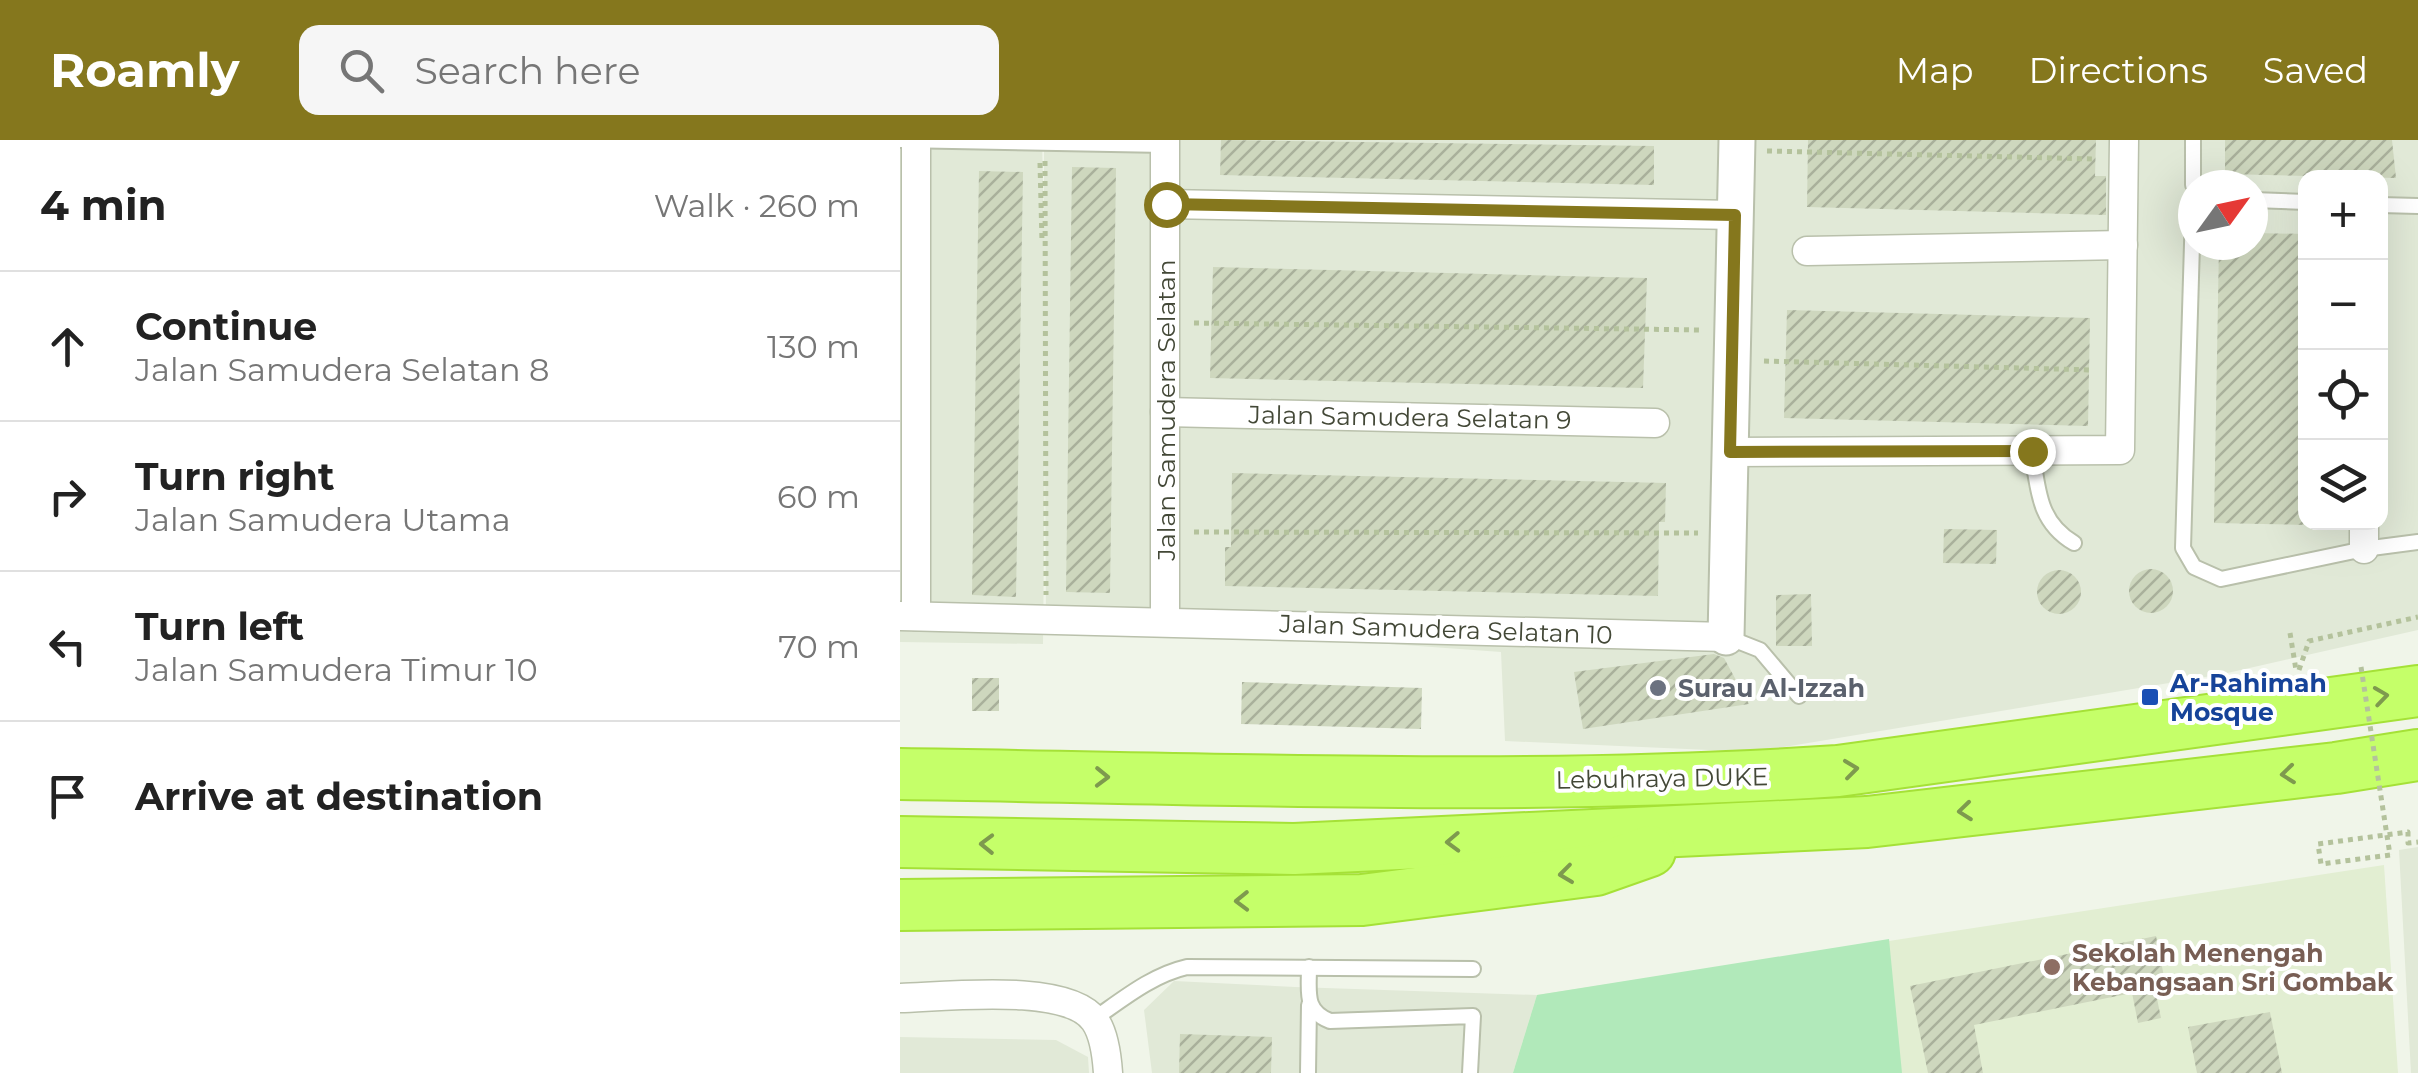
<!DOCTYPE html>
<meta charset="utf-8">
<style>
body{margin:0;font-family:Montserrat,sans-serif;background:#f6f6f6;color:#222}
.controls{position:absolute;right:30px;top:30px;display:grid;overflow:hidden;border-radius:20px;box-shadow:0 10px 40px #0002}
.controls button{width:90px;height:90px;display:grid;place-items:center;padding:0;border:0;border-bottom:2px solid #e0e0e0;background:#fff;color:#222;font:50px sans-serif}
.compass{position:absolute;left:1278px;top:30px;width:90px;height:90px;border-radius:50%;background:#fff;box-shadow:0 10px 40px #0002;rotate:57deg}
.stop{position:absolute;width:30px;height:30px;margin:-22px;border:8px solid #85771d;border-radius:50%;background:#fff}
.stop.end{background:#85771d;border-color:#fff;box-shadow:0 2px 10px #0008}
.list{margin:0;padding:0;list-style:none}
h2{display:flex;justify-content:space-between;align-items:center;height:130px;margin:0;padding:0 40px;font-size:42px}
h2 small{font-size:32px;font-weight:400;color:#767676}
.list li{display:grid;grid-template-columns:65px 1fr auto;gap:30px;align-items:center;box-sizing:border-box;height:150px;padding:0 40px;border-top:2px solid #e0e0e0}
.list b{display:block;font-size:38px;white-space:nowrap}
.list p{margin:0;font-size:32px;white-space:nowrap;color:#767676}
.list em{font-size:32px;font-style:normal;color:#767676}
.icon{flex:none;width:55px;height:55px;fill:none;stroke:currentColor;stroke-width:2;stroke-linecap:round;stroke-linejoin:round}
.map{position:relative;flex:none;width:1518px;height:933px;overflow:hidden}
header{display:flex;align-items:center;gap:60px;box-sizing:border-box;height:140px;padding:0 50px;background:#85771d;color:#fff}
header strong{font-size:48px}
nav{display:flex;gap:55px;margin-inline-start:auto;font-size:35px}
.search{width:700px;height:90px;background:#f6f6f6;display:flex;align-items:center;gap:25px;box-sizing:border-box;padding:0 35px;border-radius:20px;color:#767676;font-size:38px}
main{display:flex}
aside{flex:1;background:#fff}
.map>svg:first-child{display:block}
.residential{fill:#e1e9d7;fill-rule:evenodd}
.education{fill:#e2eed2}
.pitch{fill:#b1e9ba}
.building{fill:url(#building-hatch)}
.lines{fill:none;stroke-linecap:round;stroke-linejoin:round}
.service-casing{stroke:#b9c0ab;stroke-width:18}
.minor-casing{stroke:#b9c0ab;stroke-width:31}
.tertiary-casing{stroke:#b9c0ab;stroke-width:39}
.motorway-casing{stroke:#a5e137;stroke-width:54}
.path{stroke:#b4c29c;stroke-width:5;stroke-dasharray:5 5;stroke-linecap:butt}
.service{stroke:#fff;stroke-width:14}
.minor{stroke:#fff;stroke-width:28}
.tertiary{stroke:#fff;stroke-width:35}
.motorway{stroke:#c5ff69;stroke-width:50}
.path-bridge{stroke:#b4c29c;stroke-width:5;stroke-dasharray:5 5;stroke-linecap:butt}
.oneway{stroke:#7e9a4e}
.route{stroke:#85771d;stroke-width:12}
.worship-dot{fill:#6b7280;stroke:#fff;stroke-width:4}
.transit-dot{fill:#1a4fb4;stroke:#fff;stroke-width:4}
.education-dot{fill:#8d6e63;stroke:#fff;stroke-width:4}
.labels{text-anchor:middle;stroke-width:8;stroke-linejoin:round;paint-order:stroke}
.street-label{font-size:25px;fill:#434837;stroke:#fff}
.transit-label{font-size:25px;font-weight:bold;fill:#164399;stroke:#fff;text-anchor:start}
.worship-label{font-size:25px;font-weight:bold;fill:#5b616d;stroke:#fff;text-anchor:start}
.education-label{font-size:25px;font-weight:bold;fill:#785e54;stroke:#fff;text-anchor:start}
</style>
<header>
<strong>Roamly</strong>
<div class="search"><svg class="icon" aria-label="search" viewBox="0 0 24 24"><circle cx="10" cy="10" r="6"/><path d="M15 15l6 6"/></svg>Search here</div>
<nav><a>Map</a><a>Directions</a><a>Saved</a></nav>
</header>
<main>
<aside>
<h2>4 min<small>Walk · 260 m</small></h2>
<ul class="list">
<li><svg class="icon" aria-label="ahead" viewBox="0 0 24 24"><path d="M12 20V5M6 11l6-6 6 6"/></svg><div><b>Continue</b><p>Jalan Samudera Selatan 8</p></div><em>130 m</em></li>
<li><svg class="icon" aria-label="right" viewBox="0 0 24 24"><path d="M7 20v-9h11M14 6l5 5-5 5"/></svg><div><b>Turn right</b><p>Jalan Samudera Utama</p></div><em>60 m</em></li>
<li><svg class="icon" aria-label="left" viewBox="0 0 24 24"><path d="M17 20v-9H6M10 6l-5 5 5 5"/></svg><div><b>Turn left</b><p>Jalan Samudera Timur 10</p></div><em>70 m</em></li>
<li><svg class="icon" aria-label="arrive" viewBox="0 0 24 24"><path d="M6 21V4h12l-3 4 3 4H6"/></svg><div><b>Arrive at destination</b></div></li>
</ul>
</aside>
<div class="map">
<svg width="1518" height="933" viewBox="0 0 1518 933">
<defs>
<pattern id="building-hatch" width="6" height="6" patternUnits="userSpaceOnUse" patternTransform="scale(2.5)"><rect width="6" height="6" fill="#ced7be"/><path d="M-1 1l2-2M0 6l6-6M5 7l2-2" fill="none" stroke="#a9b09b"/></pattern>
</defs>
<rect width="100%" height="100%" fill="#f0f5e9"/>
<g class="residential">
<path d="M 0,0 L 142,0 L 144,86 L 144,0 L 1518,0 L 1518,490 L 1323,534 L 854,612 L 605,601 L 601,512 L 146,479 L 145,308 L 143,504 L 0,502 ZM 1406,38 L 1480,38 L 1480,382 L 1406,382 ZM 1293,45 L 1353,45 L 1353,105 L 1293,105 Z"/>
<polygon points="1518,707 1518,933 1511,933 1499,710"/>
<polygon points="274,841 395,847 637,855 613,933 252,933 244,870"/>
<polygon points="0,897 156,900 188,917 189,933 0,933"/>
</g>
<polygon class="education" points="1484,725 1498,933 613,933 637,855"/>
<polygon class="pitch" points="989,799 1002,933 613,933 637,855"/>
<g class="building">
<polygon points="321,0 754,6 754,45 320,35"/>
<polygon points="908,0 1196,0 1195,36 1206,36 1206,75 907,67"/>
<polygon points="1325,0 1492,0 1496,38 1325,34"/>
<polygon points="172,27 216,28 210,453 166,452"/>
<polygon points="79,31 123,32 116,457 72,455"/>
<polygon points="1353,93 1406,94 1406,385 1314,383 1319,105 1353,105"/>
<polygon points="313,127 747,138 743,248 310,238"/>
<polygon points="887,170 1190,178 1188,286 884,278"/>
<polygon points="332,333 766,343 765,382 759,382 758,456 325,446 325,407 331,407"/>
<polygon points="1044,389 1097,390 1096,424 1043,423"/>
<circle cx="1251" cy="451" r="22"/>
<circle cx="1159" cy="452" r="22"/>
<polygon points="911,454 912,506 876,506 876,455"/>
<polygon points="814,514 824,518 849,564 683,589 674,532"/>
<rect x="72" y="538" width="27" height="33"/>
<polygon points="342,542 522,548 521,589 341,584"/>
<polygon points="1256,796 1266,847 1255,849 1261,878 1238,883 1232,853 1074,885 1083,933 1028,933 1010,846"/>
<polygon points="1370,872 1382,933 1297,933 1288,887"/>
<polygon points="280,894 372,897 371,933 279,933"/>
</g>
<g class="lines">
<defs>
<g id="service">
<polyline points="0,0 265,5"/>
<polyline points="1293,45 1293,0"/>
<polyline points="1353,60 1406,62"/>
<polyline points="1480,65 1518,66"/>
<polyline points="1293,70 1283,408 1294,427 1321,439 1464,409 1518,402"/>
<path d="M 1132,311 C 1138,349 1138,382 1174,403"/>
<polyline points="827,497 860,510 899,556"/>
<path d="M 409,827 C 409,852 404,871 430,881 L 573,876 L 570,933"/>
<path d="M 194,879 C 223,859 252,835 287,827 L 573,829"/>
<polyline points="408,933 409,865"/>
</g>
<g id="minor">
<polyline points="265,0 265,481"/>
<polyline points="266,64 835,75"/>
<polyline points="907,111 1223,105"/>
<polyline points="265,272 755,283"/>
<polyline points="830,312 1220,310 1224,0"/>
<polyline points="1464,409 1464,382"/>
<polyline points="0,476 826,497"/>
<polyline points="16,476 16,0"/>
<path d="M 0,858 C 43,857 169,842 195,881 C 204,894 207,918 208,933"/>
</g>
<polyline id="tertiary" points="826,497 837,0"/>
<g id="motorway">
<path d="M 0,634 C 312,638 626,652 938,631 L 1518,551"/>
<polyline points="0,702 394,709 967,682 1436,628 1518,615"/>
<polyline points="0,765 462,760 696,730 750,711"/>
</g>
</defs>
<use href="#service" class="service-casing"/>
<use href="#minor" class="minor-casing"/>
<use href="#tertiary" class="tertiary-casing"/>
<use href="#motorway" class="motorway-casing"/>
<g class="path">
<polyline points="867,11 1196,19"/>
<polyline points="145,21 146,455"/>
<polyline points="140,23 142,102"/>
<polyline points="294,183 803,190"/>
<polyline points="864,221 1193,230"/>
<polyline points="294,392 798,393"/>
<polyline points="1390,493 1396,530"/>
<polyline points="1399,530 1409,501 1518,477"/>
<polyline points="1490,715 1421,724 1418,704 1508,692 1508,703 1518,702"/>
</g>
<use href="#service" class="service"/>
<use href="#minor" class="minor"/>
<use href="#tertiary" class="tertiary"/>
<use href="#motorway" class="motorway"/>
<polyline class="path-bridge" points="1461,527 1490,715"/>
</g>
<defs><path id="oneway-chevron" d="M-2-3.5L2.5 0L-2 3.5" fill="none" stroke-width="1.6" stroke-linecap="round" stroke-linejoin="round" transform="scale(2.5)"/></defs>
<g class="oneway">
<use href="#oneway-chevron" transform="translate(1481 556) rotate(-8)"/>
<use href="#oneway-chevron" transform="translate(951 629) rotate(-7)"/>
<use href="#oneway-chevron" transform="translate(1388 634) rotate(174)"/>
<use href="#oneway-chevron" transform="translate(202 637) rotate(1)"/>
<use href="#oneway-chevron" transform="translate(1065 671) rotate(174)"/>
<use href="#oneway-chevron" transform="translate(553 702) rotate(178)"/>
<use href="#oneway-chevron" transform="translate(87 704) rotate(-179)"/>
<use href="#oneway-chevron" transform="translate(666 734) rotate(173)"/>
<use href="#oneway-chevron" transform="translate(342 761) rotate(179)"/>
</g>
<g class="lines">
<polyline class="route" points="266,64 835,75 830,312 1132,311"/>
</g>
<circle class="worship-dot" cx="758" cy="548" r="10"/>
<rect class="transit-dot" x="1240" y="547" width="20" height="20" rx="5"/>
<circle class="education-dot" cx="1152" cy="827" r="10"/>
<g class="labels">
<g class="street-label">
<text transform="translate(266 270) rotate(-90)" y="9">Jalan Samudera Selatan</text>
<text transform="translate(510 277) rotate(1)" y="9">Jalan Samudera Selatan 9</text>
<text transform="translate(546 489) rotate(2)" y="9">Jalan Samudera Selatan 10</text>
<text transform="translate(762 638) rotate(-1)" y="9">Lebuhraya DUKE</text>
</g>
<g class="transit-label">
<text x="1270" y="552">Ar-Rahimah<tspan x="1270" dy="29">Mosque</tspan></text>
</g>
<g class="worship-label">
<text x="778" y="557">Surau Al-Izzah</text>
</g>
<g class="education-label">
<text x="1172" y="822">Sekolah Menengah<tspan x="1172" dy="29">Kebangsaan Sri Gombak</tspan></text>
</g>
</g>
</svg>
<div class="controls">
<button>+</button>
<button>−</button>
<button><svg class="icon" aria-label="locate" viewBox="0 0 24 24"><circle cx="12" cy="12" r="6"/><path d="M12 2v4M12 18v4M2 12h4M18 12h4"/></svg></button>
<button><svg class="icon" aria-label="layers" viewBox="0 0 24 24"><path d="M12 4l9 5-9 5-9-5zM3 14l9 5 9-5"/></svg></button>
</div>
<svg class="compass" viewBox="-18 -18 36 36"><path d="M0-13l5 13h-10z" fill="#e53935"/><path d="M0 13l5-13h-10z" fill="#767676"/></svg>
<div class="stop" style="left:266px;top:64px"></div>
<div class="stop end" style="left:1132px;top:311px"></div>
</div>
</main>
